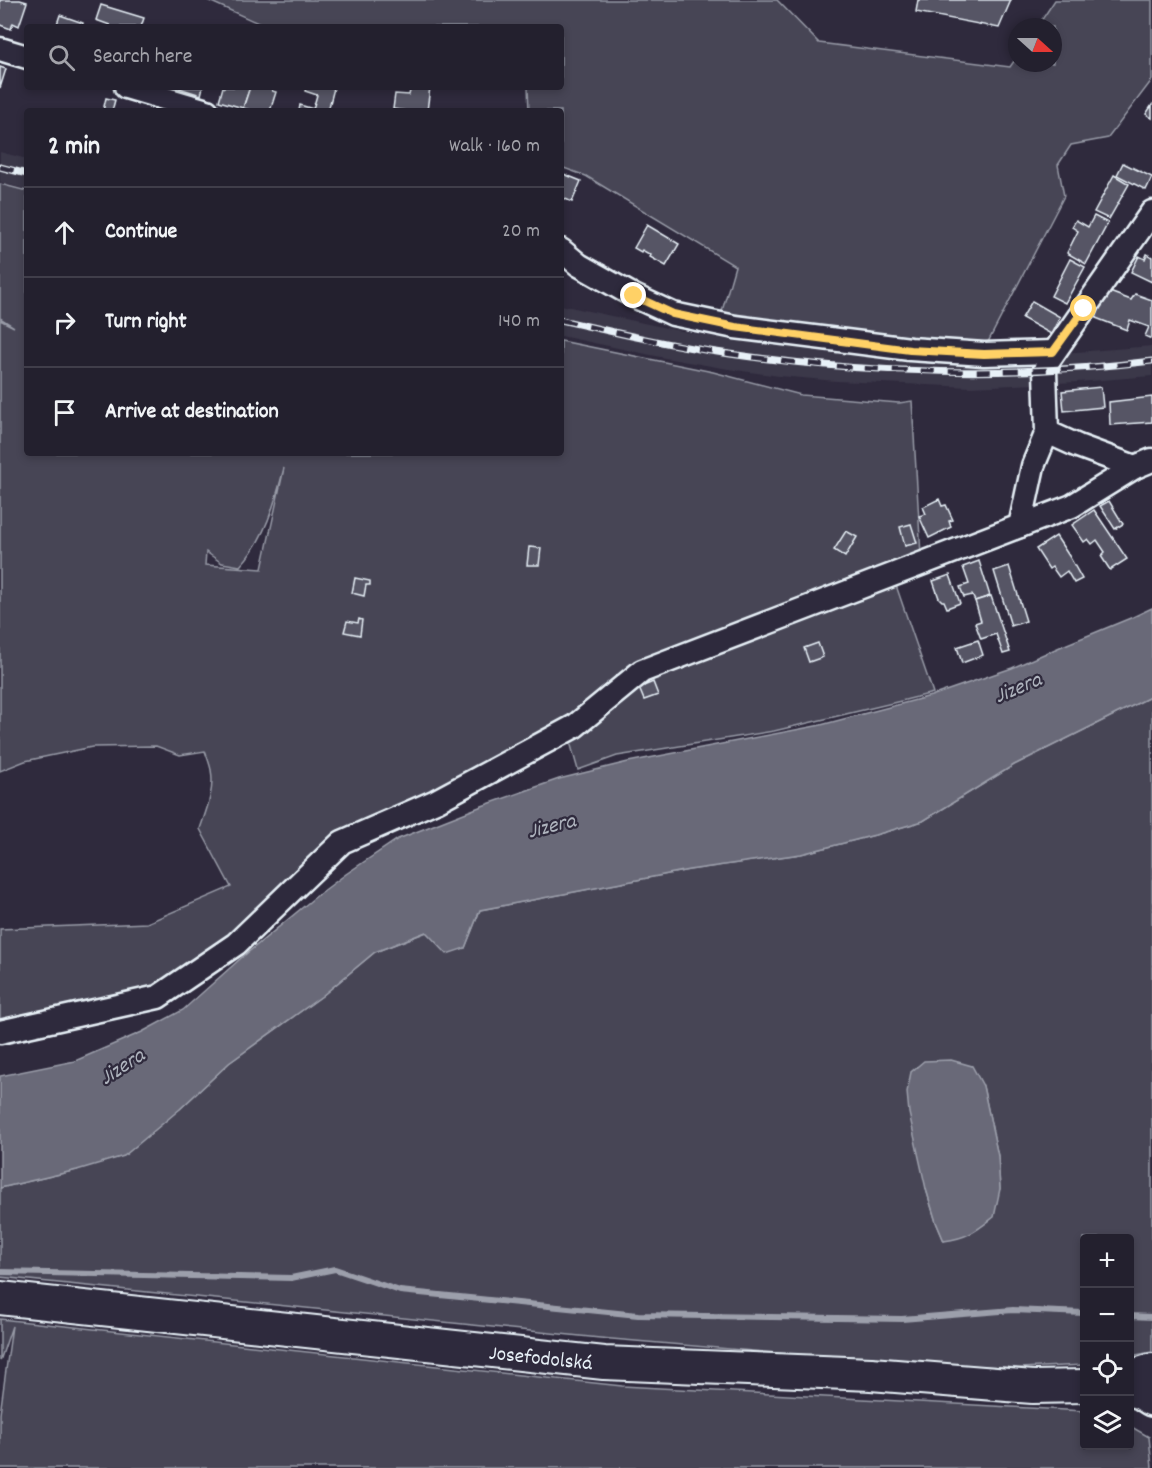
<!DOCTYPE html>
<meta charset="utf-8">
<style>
body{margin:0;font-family:Dekko,sans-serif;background:#2f2d3a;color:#f1f3f6}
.controls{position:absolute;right:18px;bottom:18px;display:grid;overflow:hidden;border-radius:6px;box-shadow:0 3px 9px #0003}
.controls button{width:54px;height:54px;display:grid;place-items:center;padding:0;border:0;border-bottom:2px solid #403e4a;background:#23202e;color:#f1f3f6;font:30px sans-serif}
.compass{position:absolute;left:1008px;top:18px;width:54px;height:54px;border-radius:50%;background:#23202e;box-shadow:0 3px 9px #0003;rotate:111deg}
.stop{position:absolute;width:18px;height:18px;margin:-14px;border:4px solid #ffd166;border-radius:50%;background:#fff}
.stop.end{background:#ffd166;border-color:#fff;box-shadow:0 2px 6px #0008}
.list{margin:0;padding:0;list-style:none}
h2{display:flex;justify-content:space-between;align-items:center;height:78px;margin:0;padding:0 24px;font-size:26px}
h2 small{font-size:20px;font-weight:400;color:#a3a3aa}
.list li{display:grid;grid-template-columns:39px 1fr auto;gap:18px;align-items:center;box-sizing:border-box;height:90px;padding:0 24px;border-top:2px solid #403e4a}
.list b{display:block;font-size:22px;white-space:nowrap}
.list em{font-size:20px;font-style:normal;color:#a3a3aa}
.icon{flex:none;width:33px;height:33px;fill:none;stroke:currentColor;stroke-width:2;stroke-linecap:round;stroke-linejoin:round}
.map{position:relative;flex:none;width:1152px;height:1468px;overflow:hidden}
.search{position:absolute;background:#23202e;box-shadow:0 3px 9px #0003;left:24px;top:24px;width:540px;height:66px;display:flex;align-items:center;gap:15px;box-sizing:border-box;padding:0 21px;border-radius:6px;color:#a3a3aa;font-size:22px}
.panel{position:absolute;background:#23202e;box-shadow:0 3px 9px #0003;left:24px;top:108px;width:540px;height:348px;border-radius:6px}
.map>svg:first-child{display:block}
.built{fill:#3b3749}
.green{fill:#464455;stroke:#979aa6;stroke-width:1.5;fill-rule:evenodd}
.water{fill:#696978;stroke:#9c9fab;stroke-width:1.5}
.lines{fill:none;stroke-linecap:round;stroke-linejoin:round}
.stream{stroke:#9c9fab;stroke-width:6}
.building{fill:#575565;stroke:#e8f1f8;stroke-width:1.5}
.minor-casing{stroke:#e8f1f8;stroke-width:27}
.secondary-casing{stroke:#e8f1f8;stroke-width:36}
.primary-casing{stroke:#e8f1f8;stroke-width:38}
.minor{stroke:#2f2a3d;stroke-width:22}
.secondary{stroke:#2f2a3d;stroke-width:32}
.primary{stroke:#2f2a3d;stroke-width:33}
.rail-casing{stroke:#e8f1f8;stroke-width:7}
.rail{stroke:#2f2a3d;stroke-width:4.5;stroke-dasharray:14;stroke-linecap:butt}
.route{stroke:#ffd166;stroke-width:8}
.labels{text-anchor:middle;stroke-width:4.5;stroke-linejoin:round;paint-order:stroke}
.street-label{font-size:21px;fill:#e8f1f8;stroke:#2f2a3d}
.water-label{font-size:22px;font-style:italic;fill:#afb4be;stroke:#2f2a3d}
</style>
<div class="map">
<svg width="1152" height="1468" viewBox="0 0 1152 1468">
<rect width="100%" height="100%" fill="#2f2a3d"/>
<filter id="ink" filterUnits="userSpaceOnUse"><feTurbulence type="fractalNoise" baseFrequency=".0167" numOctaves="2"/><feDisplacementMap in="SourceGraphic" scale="12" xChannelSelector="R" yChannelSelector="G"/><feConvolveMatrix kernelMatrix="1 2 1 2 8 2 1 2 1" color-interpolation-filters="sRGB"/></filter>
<g filter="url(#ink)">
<g class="built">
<polygon points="0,152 27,159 27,190 0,182"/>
<polygon points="561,305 671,329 732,340 782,346 838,351 971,357 1076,352 1152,346 1152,376 1078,382 971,387 836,381 779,376 728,369 665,358 561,336"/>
</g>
<g class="green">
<polygon points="207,0 777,0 819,43 1010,67 1017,57 1017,63 1053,63 1053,27 1037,27 1055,0 1152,0 1152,80 1108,138 1071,145 1058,165 1064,196 988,342 980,349 720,318 735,266 586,176 561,167 561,111 529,111 528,87 561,87 561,27 267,27"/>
<path d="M 0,184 L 27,191 L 27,453 L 561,453 L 561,341 L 713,372 L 801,395 L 899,403 L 912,401 L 921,556 L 890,568 L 933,693 L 901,701 L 774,731 L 617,756 L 578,770 L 565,724 L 496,762 L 337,835 L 238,935 L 155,988 L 0,1020 L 0,929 L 147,923 L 231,887 L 200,829 C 206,811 215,790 211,770 C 210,764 207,757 205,751 L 180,755 L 156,746 L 92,747 L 25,761 L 0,771 L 0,320 L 14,327 L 0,318 ZM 284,468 L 262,569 L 205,565 L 206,552 L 222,563 L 240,566 C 265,540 275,503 284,468 Z"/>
<path d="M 1152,696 L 1152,1352 L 1130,1356 L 1130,1238 L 1084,1238 L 1084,1365 L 1020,1368 L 835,1358 L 600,1338 L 0,1277 L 0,1188 L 77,1170 L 180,1109 L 229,1063 L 322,996 L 375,952 L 427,932 L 465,948 L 480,910 L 689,870 L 801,854 L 875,835 L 923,821 L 1014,765 ZM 983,1086 L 998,1156 L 1000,1189 L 944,1241 L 936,1222 L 926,1189 Z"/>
<polygon points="0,1319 622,1386 1084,1411 1084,1446 1130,1446 1130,1426 1149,1437 1152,1468 0,1468 0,1414 12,1326 0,1361"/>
</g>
<g class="water">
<polygon points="1152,608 1152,696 1014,765 923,821 875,835 801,854 689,870 480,910 465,948 447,954 426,932 375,952 322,996 229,1063 180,1109 124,1156 77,1170 0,1188 0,1076 75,1061 142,1032 183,1010 240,959 314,898 346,874 398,839 482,806 559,779 628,762 821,725 931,696 1012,668 1060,647 1133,617"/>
<path d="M 951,1060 L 972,1066 L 983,1086 L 998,1156 L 1000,1189 L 994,1217 C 976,1231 968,1238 944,1241 L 936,1222 L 926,1189 L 909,1113 L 907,1092 L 911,1072 L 924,1061 Z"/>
</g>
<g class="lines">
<g class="stream">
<polyline points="0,1272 291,1278 335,1269 400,1291 638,1315 902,1319 1013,1310 1084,1313"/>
<polyline points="1130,1316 1152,1317"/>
</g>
</g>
<g class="building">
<polygon points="0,0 20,0 27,2 19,26 13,23 11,29 0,25"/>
<polygon points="918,0 1011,0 999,28 916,12"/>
<polygon points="101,5 144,18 141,27 110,27 110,25 96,20"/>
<polygon points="60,15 83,23 82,27 56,27"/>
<polygon points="0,67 6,69 0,88"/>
<polygon points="176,87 203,87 201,95"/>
<polygon points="223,87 250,87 243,108 219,101"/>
<polygon points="250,87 273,87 272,91 276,92 270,111 254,111 243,108"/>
<polygon points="306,87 329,87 334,88 328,111 299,111 300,105 313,109 317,95 305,91"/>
<polygon points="411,87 430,87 427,111 407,111 393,109 395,94 409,95"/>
<polygon points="106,98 115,100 112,111 103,111"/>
<polygon points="1152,105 1152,118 1146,114"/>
<polygon points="1123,163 1152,177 1146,190 1117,175"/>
<polygon points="561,173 581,181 572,202 561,197"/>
<polygon points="1114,175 1129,184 1109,219 1094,212"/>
<polygon points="1094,216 1108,223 1086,264 1067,253 1078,231 1072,227 1076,220 1088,227"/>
<polygon points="647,225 679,244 666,266 650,257 651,255 642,250 641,252 634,248"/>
<polygon points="1147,254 1152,257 1152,282 1131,272 1139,256 1145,259"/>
<polygon points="1070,259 1085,267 1065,303 1051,296"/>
<polygon points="1107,291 1131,300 1135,294 1152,300 1152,339 1145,336 1149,327 1130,320 1127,330 1096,318"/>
<polygon points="1032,301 1060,317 1051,334 1022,318"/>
<polygon points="1101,387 1103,407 1064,411 1062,391"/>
<polygon points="1152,397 1152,422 1110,425 1109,402"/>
<polygon points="939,499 942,506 946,505 953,520 949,521 951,527 929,538 919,516 926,514 923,507"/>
<polygon points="1109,501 1123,524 1115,529 1100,506"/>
<polygon points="1094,510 1127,559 1110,570 1101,556 1105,552 1097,540 1092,544 1088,539 1084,542 1072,525"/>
<polygon points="911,524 917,543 905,546 900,527"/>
<polygon points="846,531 857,537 845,557 834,550"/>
<polygon points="1056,536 1069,556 1082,579 1074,583 1067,571 1059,577 1052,567 1049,569 1036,549"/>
<polygon points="529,547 541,548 539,565 527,565"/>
<polygon points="979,561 990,596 975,601 972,595 964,597 960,587 969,584 963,567"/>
<polygon points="1009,566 1026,621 1011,626 994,571"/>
<polygon points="950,575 960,603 947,608 944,601 942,601 939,598 933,581"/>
<polygon points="355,578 370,581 370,585 366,585 364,596 352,593"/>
<polygon points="991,596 1010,652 1003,654 996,634 981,639 975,623 981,621 975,601"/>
<polygon points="359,619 362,620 360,635 344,632 347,621 358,623"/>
<polygon points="978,640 983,655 962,663 957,647"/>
<polygon points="818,643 823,657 809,662 804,648"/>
<polygon points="653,682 658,695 644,700 639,688"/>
</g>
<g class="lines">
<defs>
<g id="minor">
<polyline points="0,49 27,57"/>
<polyline points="126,87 207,111"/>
<polyline points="561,250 579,265 634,296 673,314 735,327 910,349 984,354 1053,352"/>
<polyline points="1047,432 1078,446 1135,467"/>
<polyline points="1020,526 1033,466 1047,432 1045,370 1048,361 1152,212"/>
<polyline points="0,1032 158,997 236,944 342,842 436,801 575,726 642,671 1072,506 1135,467 1152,460"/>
</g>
<g id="secondary">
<polyline points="0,1298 604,1363 871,1374 1033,1387 1084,1386"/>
<polyline points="1130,1377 1152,1370"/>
</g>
<polyline id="primary" points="1130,1389 1141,1392 1152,1399"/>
</defs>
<use href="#minor" class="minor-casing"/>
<use href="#secondary" class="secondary-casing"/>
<use href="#primary" class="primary-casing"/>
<use href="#minor" class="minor"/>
<use href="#secondary" class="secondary"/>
<use href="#primary" class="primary"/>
<defs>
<g id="rail">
<polyline points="0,167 27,174"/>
<path d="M 561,320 C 617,333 673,346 730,354 C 867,374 1015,378 1152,361"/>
</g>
</defs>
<use href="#rail" class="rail-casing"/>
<use href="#rail" class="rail"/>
</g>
</g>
<g class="lines" filter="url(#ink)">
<polyline class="route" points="634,296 673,314 735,327 910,350 984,354 1053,352 1084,309"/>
</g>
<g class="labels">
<g class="street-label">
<text transform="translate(541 1357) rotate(6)" y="7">Josefodolská</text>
</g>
<g class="water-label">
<text transform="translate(1017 686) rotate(-23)" y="8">Jizera</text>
<text transform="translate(551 824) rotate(-14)" y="8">Jizera</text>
<text transform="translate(121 1065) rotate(-33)" y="8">Jizera</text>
</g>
</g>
</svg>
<div class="controls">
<button>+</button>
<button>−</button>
<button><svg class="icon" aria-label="locate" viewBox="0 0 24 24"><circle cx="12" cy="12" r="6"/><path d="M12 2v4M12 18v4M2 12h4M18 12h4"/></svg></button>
<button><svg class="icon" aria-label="layers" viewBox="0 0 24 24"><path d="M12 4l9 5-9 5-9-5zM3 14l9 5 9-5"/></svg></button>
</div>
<svg class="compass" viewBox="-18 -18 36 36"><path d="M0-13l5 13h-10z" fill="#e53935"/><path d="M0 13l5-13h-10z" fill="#a3a3aa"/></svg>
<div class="stop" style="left:1084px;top:309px"></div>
<div class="stop end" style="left:634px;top:296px"></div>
<div class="search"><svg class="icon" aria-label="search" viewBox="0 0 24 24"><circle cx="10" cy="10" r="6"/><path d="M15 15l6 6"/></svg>Search here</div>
<section class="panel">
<h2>2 min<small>Walk · 160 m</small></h2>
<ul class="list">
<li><svg class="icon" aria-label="ahead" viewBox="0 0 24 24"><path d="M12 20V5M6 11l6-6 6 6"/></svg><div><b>Continue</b></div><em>20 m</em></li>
<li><svg class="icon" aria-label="right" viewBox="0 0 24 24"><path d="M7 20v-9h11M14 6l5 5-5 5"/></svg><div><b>Turn right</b></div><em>140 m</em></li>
<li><svg class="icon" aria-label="arrive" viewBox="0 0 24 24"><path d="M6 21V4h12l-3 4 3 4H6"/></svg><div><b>Arrive at destination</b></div></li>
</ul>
</section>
</div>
